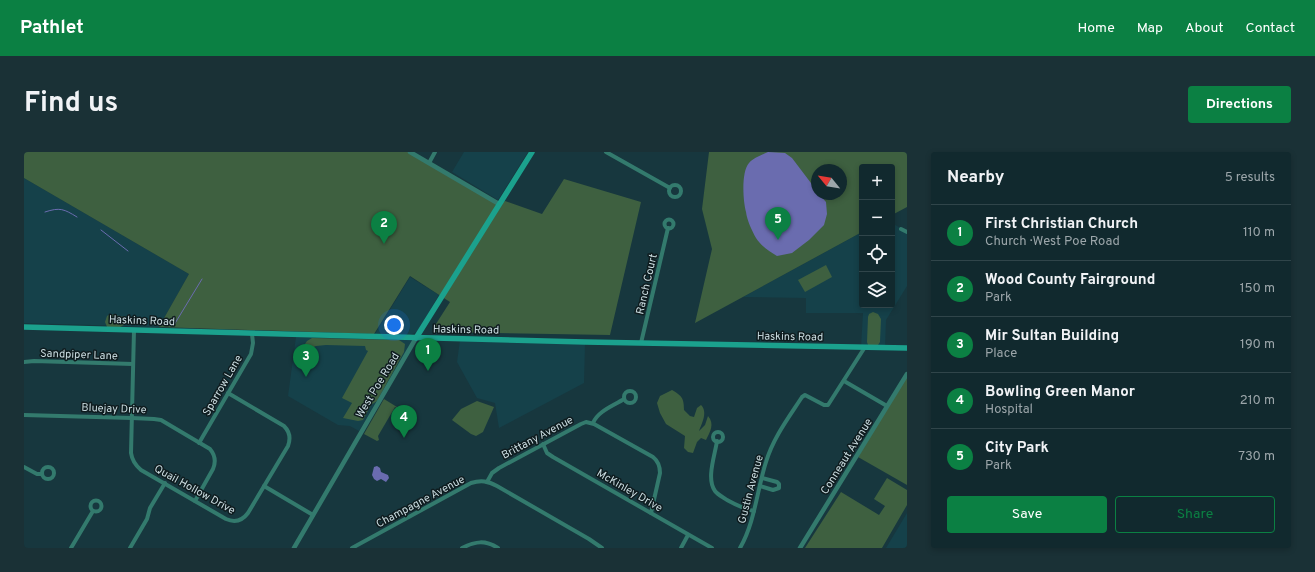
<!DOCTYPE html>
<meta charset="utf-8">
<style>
body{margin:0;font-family:Overpass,sans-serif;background:#1a3136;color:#f1f3f6}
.controls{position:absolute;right:12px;top:12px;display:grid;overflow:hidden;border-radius:4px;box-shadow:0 2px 6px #0003}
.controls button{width:36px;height:36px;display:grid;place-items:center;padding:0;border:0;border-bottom:1px solid #30454a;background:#11292e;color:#f1f3f6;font:20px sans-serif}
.compass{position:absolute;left:787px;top:12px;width:36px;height:36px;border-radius:50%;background:#11292e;box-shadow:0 2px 6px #0003;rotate:300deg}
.you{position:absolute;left:370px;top:173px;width:14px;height:14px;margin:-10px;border:3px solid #fff;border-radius:50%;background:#1a73e8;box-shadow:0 0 0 6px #1a73e833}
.badge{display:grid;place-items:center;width:26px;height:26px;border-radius:50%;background:#0b8043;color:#fff;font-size:13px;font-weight:700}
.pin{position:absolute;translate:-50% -33px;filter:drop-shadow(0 1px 2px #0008)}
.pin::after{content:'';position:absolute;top:21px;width:14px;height:12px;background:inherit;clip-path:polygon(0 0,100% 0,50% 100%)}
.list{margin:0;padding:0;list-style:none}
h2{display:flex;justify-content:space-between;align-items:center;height:52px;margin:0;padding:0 16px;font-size:17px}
h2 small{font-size:13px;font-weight:400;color:#9ca6aa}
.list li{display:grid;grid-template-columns:26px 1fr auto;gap:12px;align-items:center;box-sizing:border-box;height:56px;padding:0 16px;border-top:1px solid #30454a}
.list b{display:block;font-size:15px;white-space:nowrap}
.list p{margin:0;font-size:13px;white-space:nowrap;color:#9ca6aa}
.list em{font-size:13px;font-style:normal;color:#9ca6aa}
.actions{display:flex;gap:8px;padding:12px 16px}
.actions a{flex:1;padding:9px 0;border:1px solid #0b8043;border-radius:4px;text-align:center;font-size:14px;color:#0b8043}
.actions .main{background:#0b8043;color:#fff}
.icon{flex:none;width:22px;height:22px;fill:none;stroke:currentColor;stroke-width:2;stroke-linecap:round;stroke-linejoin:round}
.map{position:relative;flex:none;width:883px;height:396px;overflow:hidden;border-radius:4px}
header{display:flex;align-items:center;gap:24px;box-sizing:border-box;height:56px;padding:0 20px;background:#0b8043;color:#fff}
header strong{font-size:19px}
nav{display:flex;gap:22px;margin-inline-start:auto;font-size:14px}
.intro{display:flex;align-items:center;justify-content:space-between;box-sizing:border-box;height:96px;padding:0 24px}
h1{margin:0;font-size:28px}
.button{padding:10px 18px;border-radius:4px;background:#0b8043;color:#fff;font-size:14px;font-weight:700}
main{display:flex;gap:24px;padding:0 24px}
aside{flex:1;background:#11292e;border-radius:4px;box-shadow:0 2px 6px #0003}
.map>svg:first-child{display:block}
.built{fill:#15414a}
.green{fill:#3e6040;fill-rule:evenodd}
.water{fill:#6a6caf}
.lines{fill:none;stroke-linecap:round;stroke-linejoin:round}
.stream{stroke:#6a6caf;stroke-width:1}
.minor{stroke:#337a6d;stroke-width:4}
.tertiary{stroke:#337a6d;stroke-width:4.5}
.secondary{stroke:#1ba18d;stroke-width:5.5}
.labels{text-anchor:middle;stroke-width:3;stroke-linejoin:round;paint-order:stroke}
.street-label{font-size:11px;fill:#cadce0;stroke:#0f1c1f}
</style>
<header>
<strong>Pathlet</strong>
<nav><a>Home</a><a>Map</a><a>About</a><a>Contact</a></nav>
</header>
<div class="intro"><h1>Find us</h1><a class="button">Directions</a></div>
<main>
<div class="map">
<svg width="883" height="396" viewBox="0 0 883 396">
<rect width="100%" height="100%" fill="#17373e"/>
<g class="built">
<polygon points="440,0 504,0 474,48 428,20"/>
<polygon points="0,26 165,122 135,175 0,171"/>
<polygon points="868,71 883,80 883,134 862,168 861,196 837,195 839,161 782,161 782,146 719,145 838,80 838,153 868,153"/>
<polygon points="386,125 415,143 393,180 386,183 351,182"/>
<polygon points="272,185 390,187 335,279 326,274 314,273 264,244"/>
<polygon points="436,188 561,192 560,231 475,276 471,251 453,246 433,210"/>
<polygon points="883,361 883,396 862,396"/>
</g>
<g class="green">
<polygon points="0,0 386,0 475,52 481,49 518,62 540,27 617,50 586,183 412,180 410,175 426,150 386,124 350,182 135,175 165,122 0,26"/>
<path d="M 685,0 L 883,0 L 883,55 L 868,63 L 868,15 L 838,15 L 838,80 L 671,171 L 688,97 L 678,57 ZM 793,18 L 817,18 L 817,42 L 793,42 Z"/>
<polygon points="802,113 808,125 781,140 774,128"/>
<polygon points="849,160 854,162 857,167 856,190 854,193 844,193 843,190 844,165 845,162"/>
<polygon points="86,162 101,165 102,167 100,173 96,175 83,175 81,170 83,164"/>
<polygon points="288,186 375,188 381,192 380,200 353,249 347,253 339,268 334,269 319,266 328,251 318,246 344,199 342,198 341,194 302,193 292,194 285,197 281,195 281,192 283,189"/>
<polygon points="883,222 883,333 834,305"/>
<path d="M 648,238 C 658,244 660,246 660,258 L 666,264 L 670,265 L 673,256 L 677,253 C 684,260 678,271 675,279 L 681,273 L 684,264 C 691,272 686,280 682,288 L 677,286 L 673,290 L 669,301 L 664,300 L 660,296 L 661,284 L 642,272 L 636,261 L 633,251 L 636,244 Z"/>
<polygon points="360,247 373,255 373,256 371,255 354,284 355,288 353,289 340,282"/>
<polygon points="453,249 470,255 459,280 452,284 447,282 428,268 437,257"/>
<polygon points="863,326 883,338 883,353 858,396 781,396 817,340 855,363 861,354 850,347"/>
</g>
<g class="water">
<path d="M 744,0 L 761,1 L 768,6 L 793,39 L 793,42 L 795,42 L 802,50 L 803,62 L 800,73 L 785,88 L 768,101 L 753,104 C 745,99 737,94 732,86 C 728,79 723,68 722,60 C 719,49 717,20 725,11 C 729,6 738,3 744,0 Z"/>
<polygon points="353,314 356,316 357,320 364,323 365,326 362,330 357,327 353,329 350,327 348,323 350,315"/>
</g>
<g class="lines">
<g class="stream">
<path d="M 21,60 C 36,55 40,57 53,65"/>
<polyline points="77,78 104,99"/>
<polyline points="150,173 178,127"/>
</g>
<g class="minor">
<polyline points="582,0 646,36"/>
<polyline points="405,11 411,0"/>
<circle cx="651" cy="39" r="6"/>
<circle cx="645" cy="72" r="4.5"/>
<polyline points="877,77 883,80"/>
<path d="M 110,178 L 107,301 C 108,308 111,313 117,318 L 202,367 C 211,371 218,369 224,361 L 264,294 C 267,286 266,280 260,274 L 204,241"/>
<polyline points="617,191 644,76"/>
<polyline points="0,210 10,209 109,212"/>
<polyline points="820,229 863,254"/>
<circle cx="606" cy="245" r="6"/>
<path d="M 0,263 L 108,266 L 130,267 L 137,268 L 186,297 C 191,303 192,310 189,317 L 171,349"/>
<path d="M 569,271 C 574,259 589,254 600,247"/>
<circle cx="694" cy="285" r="5"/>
<path d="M 693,289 C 691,303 682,327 691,339 C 694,343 699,345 703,348 C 712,353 720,357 730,359"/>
<polyline points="175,291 227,202 229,191 228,182"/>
<polyline points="519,292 523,301 529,305 688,396"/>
<circle cx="24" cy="321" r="6"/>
<polyline points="0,315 13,322 18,322"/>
<path d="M 463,330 L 468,321 L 475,316 L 557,272 L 562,270 L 570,272 L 629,305 C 634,309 636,314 636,321 L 627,361"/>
<polyline points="240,334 289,363"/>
<polyline points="736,334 749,338 755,336 755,332 753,330 738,326"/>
<circle cx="72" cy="354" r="5.5"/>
<polyline points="47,396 69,359"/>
<polyline points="106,396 123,367 126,356 141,331"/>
<path d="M 328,396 L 447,331 C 457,328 464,329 473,334 L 565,387 L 578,396"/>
<path d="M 438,396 C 452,389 461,388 474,396"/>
<polyline points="657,396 664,383"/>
<path d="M 716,396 C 731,370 733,338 742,310 C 749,286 765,265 778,245 L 781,243 L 800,253 L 804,253 L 841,195"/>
</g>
<g class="tertiary">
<polyline points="386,0 475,52"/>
<polyline points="270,396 392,186"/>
<polyline points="776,396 883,222"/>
</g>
<g class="secondary">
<polyline points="0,175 561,190 883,196"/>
<polyline points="392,186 508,0"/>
</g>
</g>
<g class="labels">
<g class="street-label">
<text transform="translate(622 132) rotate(-77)" y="4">Ranch Court</text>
<text transform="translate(118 168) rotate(2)" y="4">Haskins Road</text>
<text transform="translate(442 177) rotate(1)" y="4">Haskins Road</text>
<text transform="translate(766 184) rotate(1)" y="4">Haskins Road</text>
<text transform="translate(55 202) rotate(2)" y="4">Sandpiper Lane</text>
<text transform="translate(198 233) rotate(-60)" y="4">Sparrow Lane</text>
<text transform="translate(353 233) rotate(-59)" y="4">West Poe Road</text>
<text transform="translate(90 256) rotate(2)" y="4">Bluejay Drive</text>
<text transform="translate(513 285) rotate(-28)" y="4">Brittany Avenue</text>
<text transform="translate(822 304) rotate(-58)" y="4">Conneaut Avenue</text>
<text transform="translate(171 337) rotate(29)" y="4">Quail Hollow Drive</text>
<text transform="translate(726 337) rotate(-75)" y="4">Gustin Avenue</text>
<text transform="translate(606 338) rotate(30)" y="4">McKinley Drive</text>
<text transform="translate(396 349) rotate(-28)" y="4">Champagne Avenue</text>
</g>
</g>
</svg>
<div class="controls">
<button>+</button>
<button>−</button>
<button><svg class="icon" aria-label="locate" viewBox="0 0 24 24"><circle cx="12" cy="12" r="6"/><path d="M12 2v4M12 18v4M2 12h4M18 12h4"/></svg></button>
<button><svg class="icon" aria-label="layers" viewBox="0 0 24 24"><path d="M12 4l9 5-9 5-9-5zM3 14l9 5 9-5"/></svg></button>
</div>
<svg class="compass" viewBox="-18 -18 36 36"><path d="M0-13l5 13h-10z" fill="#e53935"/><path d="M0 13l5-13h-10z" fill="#9ca6aa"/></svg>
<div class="you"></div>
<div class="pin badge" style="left:404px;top:219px">1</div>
<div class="pin badge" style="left:360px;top:92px">2</div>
<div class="pin badge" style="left:282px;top:225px">3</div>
<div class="pin badge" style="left:380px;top:286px">4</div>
<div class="pin badge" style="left:754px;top:88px">5</div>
</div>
<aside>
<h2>Nearby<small>5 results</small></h2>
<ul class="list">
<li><span class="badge">1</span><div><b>First Christian Church</b><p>Church · West Poe Road</p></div><em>110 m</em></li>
<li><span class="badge">2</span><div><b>Wood County Fairground</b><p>Park</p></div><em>150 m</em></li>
<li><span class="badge">3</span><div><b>Mir Sultan Building</b><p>Place</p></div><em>190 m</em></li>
<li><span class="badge">4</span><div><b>Bowling Green Manor</b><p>Hospital</p></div><em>210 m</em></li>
<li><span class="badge">5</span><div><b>City Park</b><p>Park</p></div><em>730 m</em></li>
</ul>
<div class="actions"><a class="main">Save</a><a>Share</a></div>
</aside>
</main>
